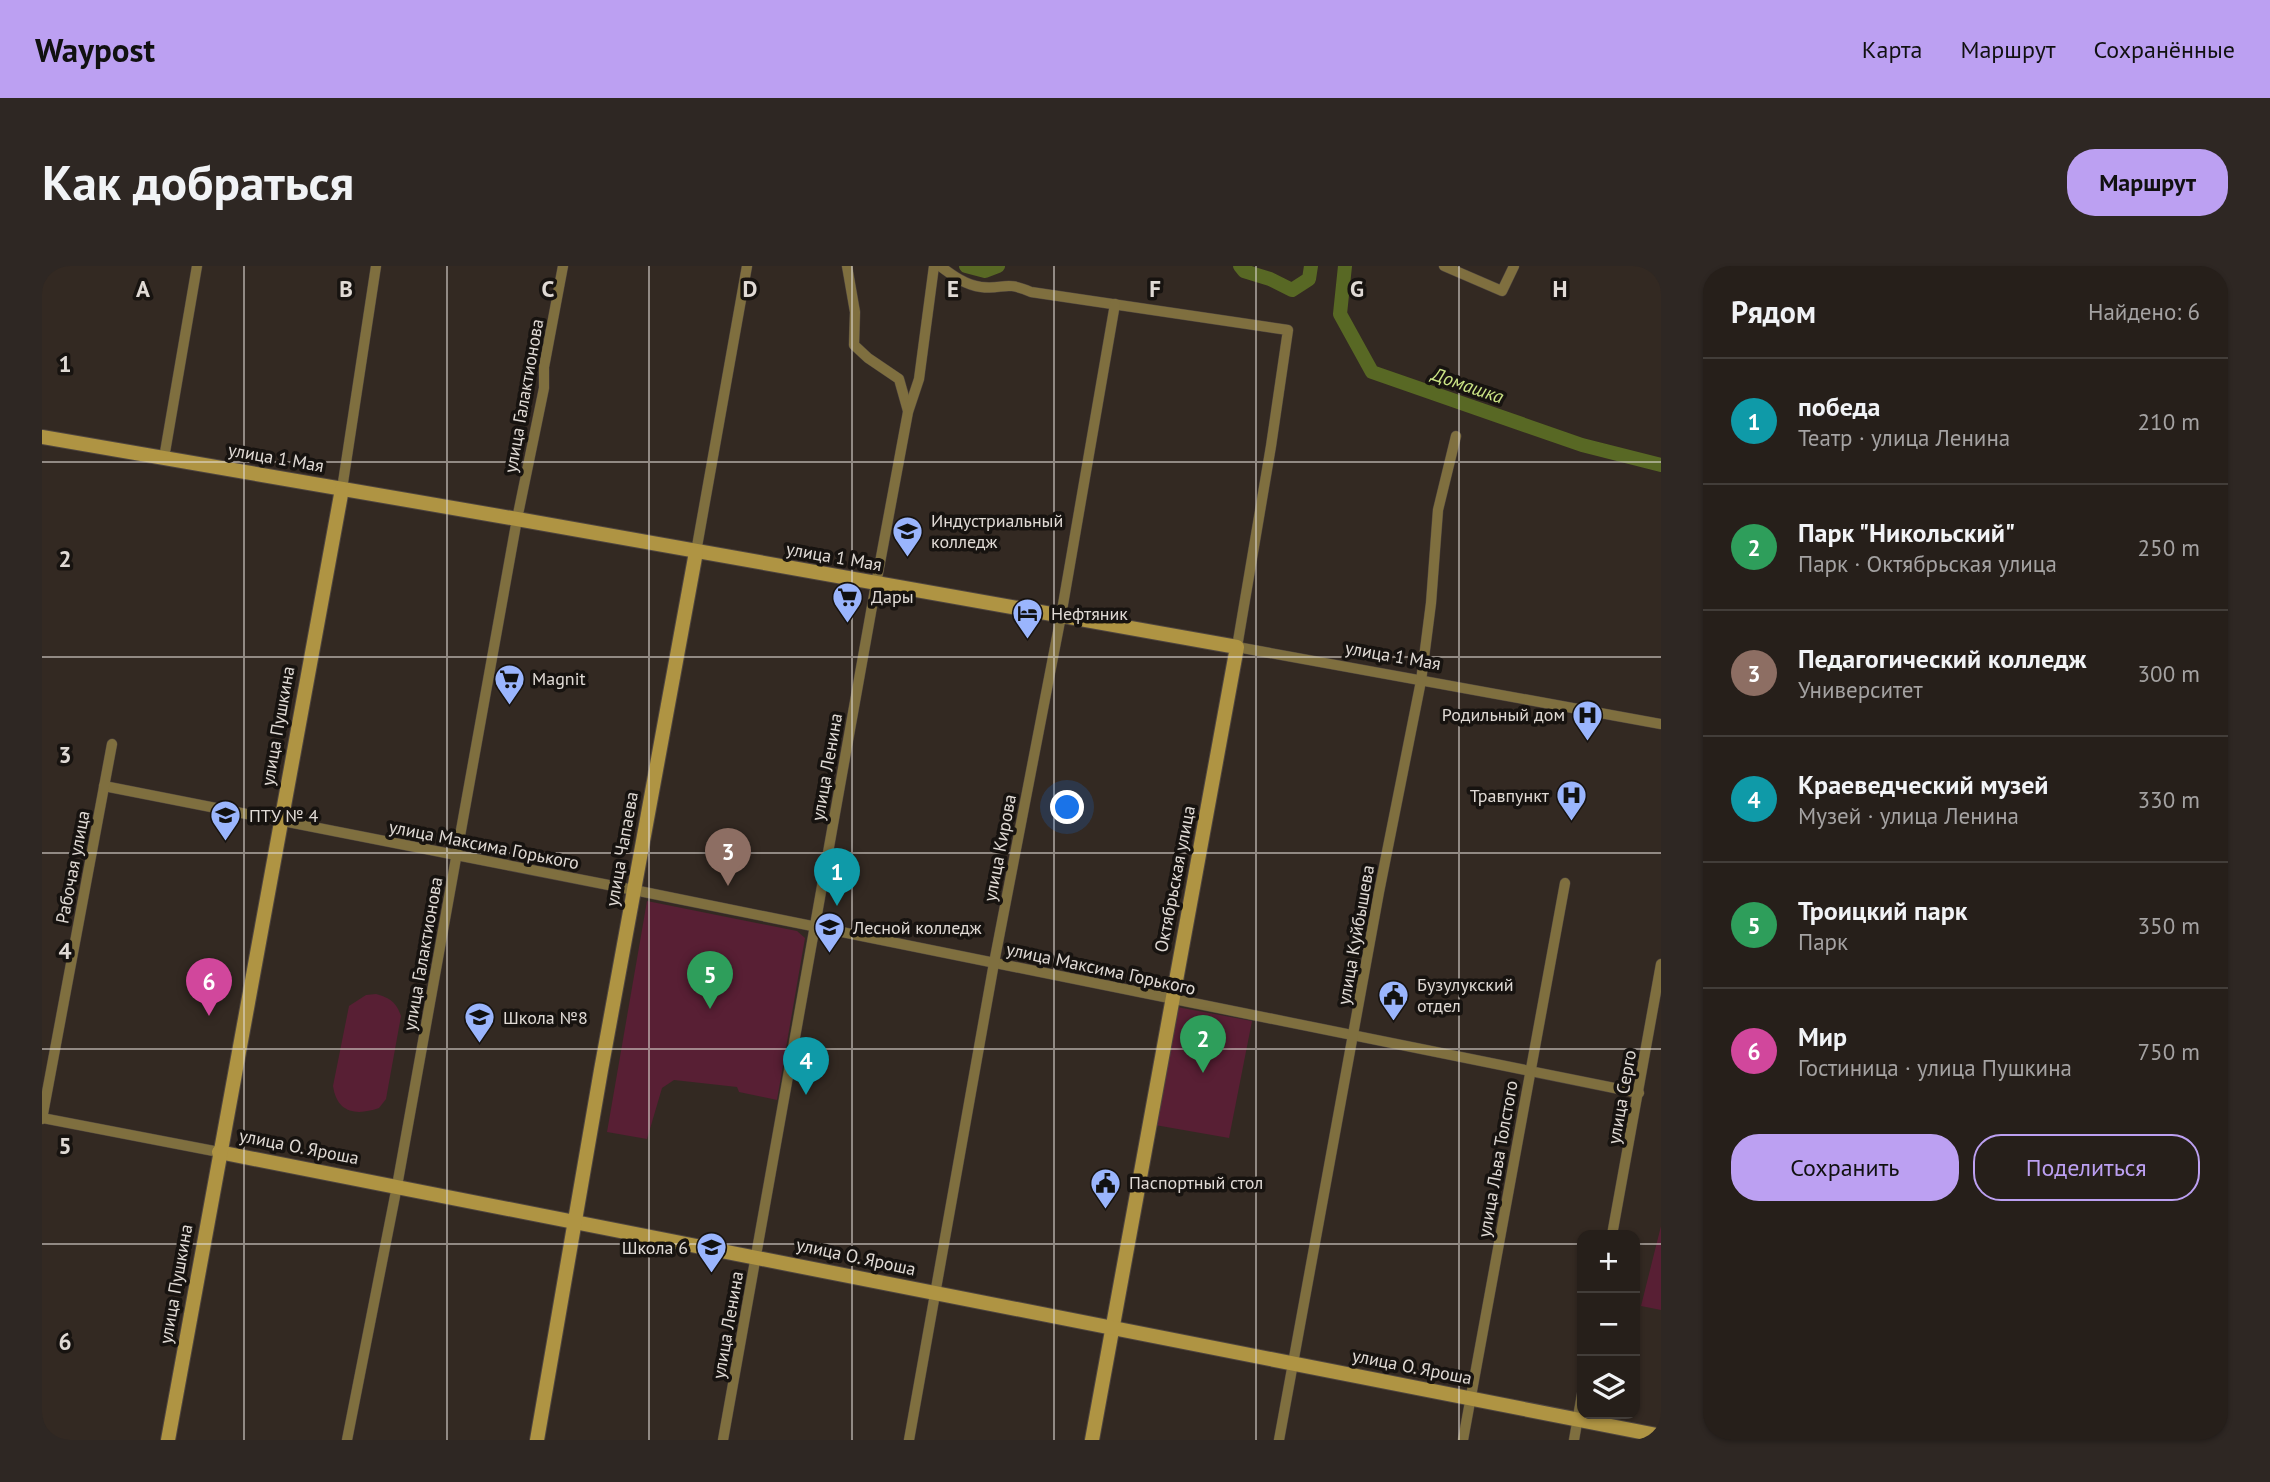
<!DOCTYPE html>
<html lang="ru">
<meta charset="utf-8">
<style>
body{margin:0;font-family:"PT Sans",sans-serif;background:#2e2723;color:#f1f3f6}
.controls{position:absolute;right:21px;bottom:21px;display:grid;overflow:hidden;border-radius:14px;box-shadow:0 2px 5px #0004}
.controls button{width:63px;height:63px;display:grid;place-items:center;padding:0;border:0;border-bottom:2px solid #423d39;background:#261f1a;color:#f1f3f6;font:35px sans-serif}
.you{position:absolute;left:1026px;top:542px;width:24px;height:24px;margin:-18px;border:5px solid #fff;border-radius:50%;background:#1a73e8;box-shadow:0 0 0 10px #1a73e833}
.badge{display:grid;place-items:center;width:46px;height:46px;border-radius:50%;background:#bca0f2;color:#fff;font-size:23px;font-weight:700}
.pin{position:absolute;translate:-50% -58px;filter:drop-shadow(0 2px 4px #0008)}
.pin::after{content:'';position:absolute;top:37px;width:24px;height:21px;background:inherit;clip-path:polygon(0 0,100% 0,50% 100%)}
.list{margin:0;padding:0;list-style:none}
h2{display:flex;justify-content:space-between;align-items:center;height:91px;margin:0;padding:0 28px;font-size:30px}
h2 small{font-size:23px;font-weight:400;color:#a4a2a2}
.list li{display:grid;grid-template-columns:46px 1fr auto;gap:21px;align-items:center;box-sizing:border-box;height:126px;padding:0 28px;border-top:2px solid #423d39}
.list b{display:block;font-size:26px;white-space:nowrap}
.list p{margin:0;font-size:23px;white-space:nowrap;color:#a4a2a2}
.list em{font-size:23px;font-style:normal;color:#a4a2a2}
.actions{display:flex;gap:14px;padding:21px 28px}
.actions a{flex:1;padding:16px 0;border:2px solid #bca0f2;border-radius:28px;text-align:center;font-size:24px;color:#bca0f2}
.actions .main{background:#bca0f2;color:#111}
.icon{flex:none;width:38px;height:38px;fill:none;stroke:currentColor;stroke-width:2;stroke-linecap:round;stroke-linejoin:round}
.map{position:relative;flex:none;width:1619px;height:1174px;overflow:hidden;border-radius:28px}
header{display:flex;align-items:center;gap:42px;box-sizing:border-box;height:98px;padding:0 35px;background:#bca0f2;color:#111}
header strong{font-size:33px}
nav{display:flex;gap:38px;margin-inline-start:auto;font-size:24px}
.intro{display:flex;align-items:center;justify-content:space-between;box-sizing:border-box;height:168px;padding:0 42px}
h1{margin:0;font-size:49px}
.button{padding:18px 32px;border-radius:28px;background:#bca0f2;color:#111;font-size:24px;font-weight:700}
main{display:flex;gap:42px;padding:0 42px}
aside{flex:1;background:#261f1a;border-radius:28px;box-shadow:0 2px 5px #0004}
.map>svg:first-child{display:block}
.green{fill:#581f34}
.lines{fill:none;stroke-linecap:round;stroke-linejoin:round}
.river{stroke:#586824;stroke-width:14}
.street-casing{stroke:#4f453f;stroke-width:11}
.secondary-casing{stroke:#4f453f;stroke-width:16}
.street{stroke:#7f6f3f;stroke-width:10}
.secondary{stroke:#af9443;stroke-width:14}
.grid{fill:none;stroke:#e0dad5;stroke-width:2;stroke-opacity:0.55}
.labels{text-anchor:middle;stroke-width:7;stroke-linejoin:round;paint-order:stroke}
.street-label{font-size:18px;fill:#e0dad5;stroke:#171310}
.poi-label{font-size:18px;fill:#e0dad5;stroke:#171310;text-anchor:start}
.water-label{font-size:19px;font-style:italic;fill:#cce686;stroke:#171310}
.grid-label{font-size:23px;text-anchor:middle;font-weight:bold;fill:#e0dad5;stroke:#171310;stroke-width:7;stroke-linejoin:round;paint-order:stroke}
</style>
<header>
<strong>Waypost</strong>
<nav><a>Карта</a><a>Маршрут</a><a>Сохранённые</a></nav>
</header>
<div class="intro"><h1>Как добраться</h1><a class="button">Маршрут</a></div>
<main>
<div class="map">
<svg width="1619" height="1174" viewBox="0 0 1619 1174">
<rect width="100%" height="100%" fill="#332922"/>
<g class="green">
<polygon points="605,635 755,665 763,672 735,834 697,826 695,821 632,814 620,822 605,873 565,866"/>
<path d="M 334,728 C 348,732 354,736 359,750 L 344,833 L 337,842 C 314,850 295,847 291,820 L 307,740 L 324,729 Z"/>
<polygon points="1135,741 1210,755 1187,872 1113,859"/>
<polygon points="1619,960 1619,1044 1599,1040"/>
</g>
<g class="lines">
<g class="river">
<polyline points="924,0 943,5 956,0"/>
<polyline points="1198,0 1202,5 1228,13 1250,24 1267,13 1269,0"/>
<polyline points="1303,0 1298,48 1330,106 1540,179 1619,199"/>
</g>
<defs>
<g id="street">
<polyline points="805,0 813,46 812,79 826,92 857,113 866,145"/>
<path d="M 898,0 C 910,9 923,19 939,21 C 962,24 962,14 989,26 L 1246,64 L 1229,180 L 1195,381 L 1619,458"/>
<polyline points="1402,0 1460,25 1472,0"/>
<polyline points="122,192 155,0"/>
<polyline points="300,223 334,0"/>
<polyline points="654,286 705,0"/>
<polyline points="62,520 592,624 1597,827"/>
<polyline points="0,852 177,886"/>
<polyline points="0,853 70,478"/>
<polyline points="1570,969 1619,698"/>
<polyline points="305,1174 355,920 475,253 502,122 502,101 521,0"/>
<polyline points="681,1174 834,318 866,146 877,113 892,0"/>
<polyline points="867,1174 952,697 1019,350 1073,38"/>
<polyline points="1237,1174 1337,626 1379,415 1389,337 1396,244 1414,170"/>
<polyline points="1421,1174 1523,617"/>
<polyline points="1532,1174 1540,1128"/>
</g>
<g id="secondary">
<polyline points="0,171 475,253 1195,381 1050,1174"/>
<polyline points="177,886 1619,1170"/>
<polyline points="126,1174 300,223"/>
<polyline points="495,1174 559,804 654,286"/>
</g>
</defs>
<use href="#street" class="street-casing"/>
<use href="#secondary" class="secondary-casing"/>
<use href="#street" class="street"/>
<use href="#secondary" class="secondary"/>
</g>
<path class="grid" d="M 202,0 L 202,1174M 405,0 L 405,1174M 607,0 L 607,1174M 810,0 L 810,1174M 1012,0 L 1012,1174M 1214,0 L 1214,1174M 1417,0 L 1417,1174M 0,196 L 1619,196M 0,391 L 1619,391M 0,587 L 1619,587M 0,783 L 1619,783M 0,978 L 1540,978M 1593,978 L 1619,978"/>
<defs>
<symbol id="university-pin" viewBox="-11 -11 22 30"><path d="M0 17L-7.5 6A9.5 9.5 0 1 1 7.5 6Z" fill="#9ab5fd" stroke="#171310"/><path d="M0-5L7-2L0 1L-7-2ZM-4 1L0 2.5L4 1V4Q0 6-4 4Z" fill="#111"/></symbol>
<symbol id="supermarket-pin" viewBox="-11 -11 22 30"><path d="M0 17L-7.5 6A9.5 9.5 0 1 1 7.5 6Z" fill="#9ab5fd" stroke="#171310"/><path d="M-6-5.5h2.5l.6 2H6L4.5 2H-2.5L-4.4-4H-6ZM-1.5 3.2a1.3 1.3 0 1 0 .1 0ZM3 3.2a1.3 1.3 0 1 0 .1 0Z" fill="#111"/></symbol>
<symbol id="hotel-pin" viewBox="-11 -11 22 30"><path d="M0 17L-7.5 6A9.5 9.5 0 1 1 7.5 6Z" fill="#9ab5fd" stroke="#171310"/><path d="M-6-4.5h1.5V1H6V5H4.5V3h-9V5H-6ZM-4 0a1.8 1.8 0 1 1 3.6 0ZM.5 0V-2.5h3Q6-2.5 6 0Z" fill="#111"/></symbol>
<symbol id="hospital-pin" viewBox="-11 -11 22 30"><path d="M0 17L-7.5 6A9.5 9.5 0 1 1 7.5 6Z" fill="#9ab5fd" stroke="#171310"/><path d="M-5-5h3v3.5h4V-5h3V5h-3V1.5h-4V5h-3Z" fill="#111"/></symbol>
<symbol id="civic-pin" viewBox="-11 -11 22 30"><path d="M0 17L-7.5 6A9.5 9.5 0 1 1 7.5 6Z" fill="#9ab5fd" stroke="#171310"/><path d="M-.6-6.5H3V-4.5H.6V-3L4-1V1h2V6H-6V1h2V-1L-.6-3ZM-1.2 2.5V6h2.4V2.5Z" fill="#111"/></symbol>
<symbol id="school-pin" viewBox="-11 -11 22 30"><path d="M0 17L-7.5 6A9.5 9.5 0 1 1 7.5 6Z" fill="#9ab5fd" stroke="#171310"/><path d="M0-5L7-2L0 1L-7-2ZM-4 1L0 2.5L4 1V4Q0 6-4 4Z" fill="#111"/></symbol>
</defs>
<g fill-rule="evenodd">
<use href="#university-pin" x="848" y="248" width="35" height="47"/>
<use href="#supermarket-pin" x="788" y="314" width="35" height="47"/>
<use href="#hotel-pin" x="968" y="330" width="35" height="47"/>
<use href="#supermarket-pin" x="450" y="396" width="35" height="47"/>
<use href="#hospital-pin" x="1528" y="432" width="35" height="47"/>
<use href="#hospital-pin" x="1512" y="512" width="35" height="47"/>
<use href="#university-pin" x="166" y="532" width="35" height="47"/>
<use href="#university-pin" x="770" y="644" width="35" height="47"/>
<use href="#civic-pin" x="1334" y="712" width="35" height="47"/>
<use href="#school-pin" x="420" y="734" width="35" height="47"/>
<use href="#civic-pin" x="1046" y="900" width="35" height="47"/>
<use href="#school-pin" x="652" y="964" width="35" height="47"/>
</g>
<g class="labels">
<g class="street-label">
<text transform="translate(482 130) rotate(-80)" y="6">улица Галактионова</text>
<text transform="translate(234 192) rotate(10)" y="6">улица 1 Мая</text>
<text transform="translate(792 291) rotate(10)" y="6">улица 1 Мая</text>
<text transform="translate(1351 390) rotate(10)" y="6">улица 1 Мая</text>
<text transform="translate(236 460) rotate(-80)" y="6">улица Пушкина</text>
<text transform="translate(785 501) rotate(-80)" y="6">улица Ленина</text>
<text transform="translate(442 579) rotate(11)" y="6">улица Максима Горького</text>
<text transform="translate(958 582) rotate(-79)" y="6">улица Кирова</text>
<text transform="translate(580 583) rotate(-80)" y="6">улица Чапаева</text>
<text transform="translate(31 601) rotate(-79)" y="6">Рабочая улица</text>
<text transform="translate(1133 613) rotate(-79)" y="6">Октябрьская улица</text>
<text transform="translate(1314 669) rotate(-80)" y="6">улица Куйбышева</text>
<text transform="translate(381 688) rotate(-80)" y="6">улица Галактионова</text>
<text transform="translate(1059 703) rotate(12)" y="6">улица Максима Горького</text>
<text transform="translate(1580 831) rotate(-80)" y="6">улица Серго</text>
<text transform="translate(257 881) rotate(11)" y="6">улица О. Яроша</text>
<text transform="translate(1456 893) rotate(-80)" y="6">улица Льва Толстого</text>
<text transform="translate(814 991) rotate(12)" y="6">улица О. Яроша</text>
<text transform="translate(134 1018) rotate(-80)" y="6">улица Пушкина</text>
<text transform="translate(686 1059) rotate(-80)" y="6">улица Ленина</text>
<text transform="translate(1370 1101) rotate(11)" y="6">улица О. Яроша</text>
</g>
<g class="poi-label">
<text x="889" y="261">Индустриальный<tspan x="889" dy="21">колледж</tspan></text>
<text x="829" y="337">Дары</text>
<text x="1009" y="354">Нефтяник</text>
<text x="490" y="419">Magnit</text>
<text x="1523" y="455" text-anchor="end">Родильный дом</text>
<text x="1507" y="536" text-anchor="end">Травпункт</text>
<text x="207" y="556">ПТУ № 4</text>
<text x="811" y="668">Лесной колледж</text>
<text x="1375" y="725">Бузулукский<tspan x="1375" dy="21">отдел</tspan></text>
<text x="461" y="758">Школа №8</text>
<text x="1087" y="923">Паспортный стол</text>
<text x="646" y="988" text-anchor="end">Школа 6</text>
</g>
<g class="water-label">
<text transform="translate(1426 119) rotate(19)" y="7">Домашка</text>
</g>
</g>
<g class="grid-label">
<text x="101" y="31">A</text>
<text x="304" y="31">B</text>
<text x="506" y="31">C</text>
<text x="708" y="31">D</text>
<text x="911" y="31">E</text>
<text x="1113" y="31">F</text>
<text x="1315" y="31">G</text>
<text x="1518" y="31">H</text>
<text x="23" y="106">1</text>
<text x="23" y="301">2</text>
<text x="23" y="497">3</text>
<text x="23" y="693">4</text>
<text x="23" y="888">5</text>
<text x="23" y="1084">6</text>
</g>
</svg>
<div class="controls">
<button>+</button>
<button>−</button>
<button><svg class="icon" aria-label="layers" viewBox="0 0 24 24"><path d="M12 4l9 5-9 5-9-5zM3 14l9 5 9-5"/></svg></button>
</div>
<div class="you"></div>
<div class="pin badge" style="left:795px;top:640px;background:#0f9aa8">1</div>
<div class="pin badge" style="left:1161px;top:807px;background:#2e9e5b">2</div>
<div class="pin badge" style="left:686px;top:620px;background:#8d6e63">3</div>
<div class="pin badge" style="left:764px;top:829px;background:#0f9aa8">4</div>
<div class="pin badge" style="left:668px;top:743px;background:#2e9e5b">5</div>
<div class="pin badge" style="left:167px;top:750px;background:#d1479c">6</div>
</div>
<aside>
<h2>Рядом<small>Найдено: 6</small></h2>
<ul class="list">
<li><span class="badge" style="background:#0f9aa8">1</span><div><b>победа</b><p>Театр · улица Ленина</p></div><em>210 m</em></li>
<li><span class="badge" style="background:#2e9e5b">2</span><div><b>Парк &quot;Никольский&quot;</b><p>Парк · Октябрьская улица</p></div><em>250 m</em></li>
<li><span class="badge" style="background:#8d6e63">3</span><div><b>Педагогический колледж</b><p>Университет</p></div><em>300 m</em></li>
<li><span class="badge" style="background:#0f9aa8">4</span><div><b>Краеведческий музей</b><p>Музей · улица Ленина</p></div><em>330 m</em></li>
<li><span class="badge" style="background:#2e9e5b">5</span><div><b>Троицкий парк</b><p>Парк</p></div><em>350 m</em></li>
<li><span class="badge" style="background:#d1479c">6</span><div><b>Мир</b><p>Гостиница · улица Пушкина</p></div><em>750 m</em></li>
</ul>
<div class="actions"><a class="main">Сохранить</a><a>Поделиться</a></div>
</aside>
</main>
